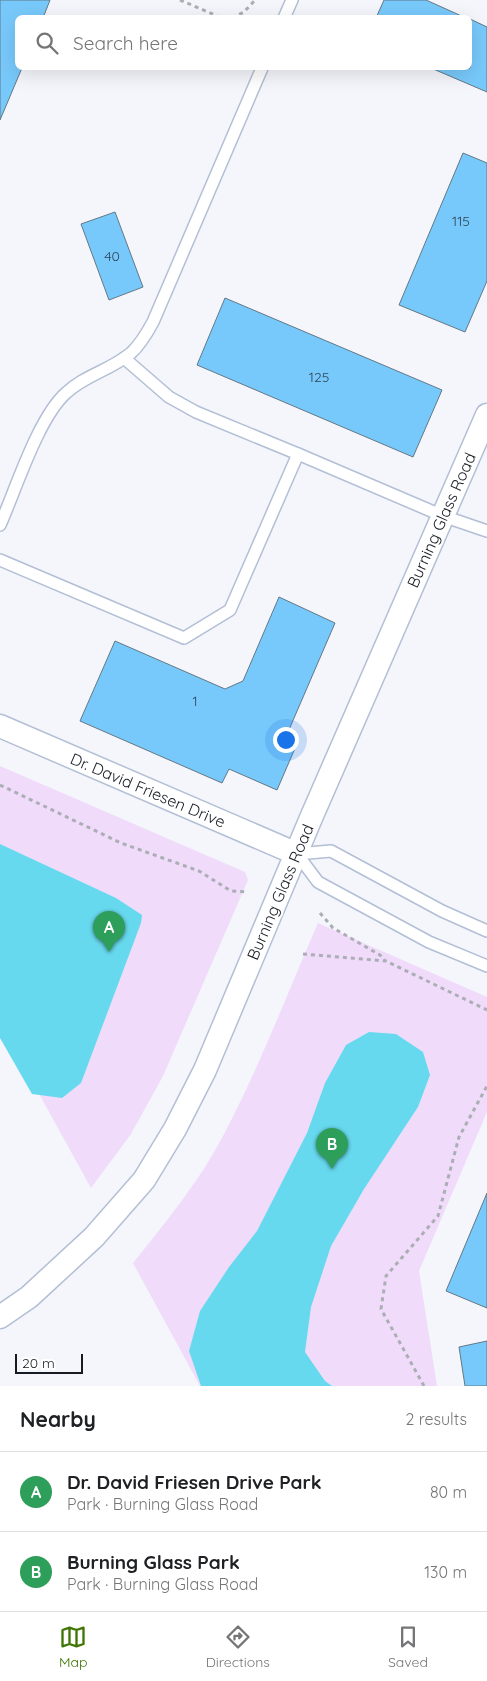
<!DOCTYPE html>
<meta charset="utf-8">
<style>
body{margin:0;font-family:Quicksand,sans-serif;background:#f6f6f6;color:#202124}
.scale{position:absolute;left:15px;bottom:12px;width:68px;box-sizing:border-box;padding-left:5px;border:2px solid #171c23;border-top:0;font-size:14px;line-height:18px;white-space:nowrap;color:#171c23;-webkit-text-stroke:4px #fff;paint-order:stroke}
.you{position:absolute;left:285px;top:739px;width:18px;height:18px;margin:-12px;border:4px solid #fff;border-radius:50%;background:#1a73e8;box-shadow:0 0 0 8px #1a73e833}
.badge{display:grid;place-items:center;width:32px;height:32px;border-radius:50%;background:#3e7503;color:#fff;font-size:16px;font-weight:700}
.pin{position:absolute;translate:-50% -41px;filter:drop-shadow(0 1px 2px #0008)}
.pin::after{content:'';position:absolute;top:26px;width:18px;height:15px;background:inherit;clip-path:polygon(0 0,100% 0,50% 100%)}
.list{margin:0;padding:0;list-style:none}
h2{display:flex;justify-content:space-between;align-items:center;height:65px;margin:0;padding:0 20px;font-size:21px}
h2 small{font-size:16px;font-weight:400;color:#757577}
.list li{display:grid;grid-template-columns:32px 1fr auto;gap:15px;align-items:center;box-sizing:border-box;height:80px;padding:0 20px;border-top:1px solid #e0e0e0}
.list b{display:block;font-size:19px;white-space:nowrap}
.list p{margin:0;font-size:16px;white-space:nowrap;color:#757577}
.list em{font-size:16px;font-style:normal;color:#757577}
.icon{flex:none;width:28px;height:28px;fill:none;stroke:currentColor;stroke-width:2;stroke-linecap:round;stroke-linejoin:round}
.map{position:relative;flex:none;width:487px;height:1386px;overflow:hidden}
.search{position:absolute;background:#fff;box-shadow:0 5px 20px #0002;left:15px;right:15px;top:15px;height:55px;display:flex;align-items:center;gap:12px;box-sizing:border-box;padding:0 18px;border-radius:8px;color:#757577;font-size:19px}
.sheet{height:225px;background:#fff}
nav{display:flex;justify-content:space-around;align-items:center;box-sizing:border-box;height:70px;border-top:1px solid #e0e0e0;background:#fff;font-size:14px;color:#757577}
nav a{display:grid;justify-items:center;gap:2px}
nav .on{color:#3e7503}
.map>svg:first-child{display:block}
.green{fill:#f0dcfa}
.water{fill:#67d9ee}
.building{fill:#78c9fb;stroke:#627886}
.lines{fill:none;stroke-linecap:round;stroke-linejoin:round}
.service-casing{stroke:#b3bfd5;stroke-width:14}
.minor-casing{stroke:#b3bfd5;stroke-width:25}
.path{stroke:#abaeb4;stroke-width:3;stroke-dasharray:4 4;stroke-linecap:butt}
.service{stroke:#fff;stroke-width:11}
.minor{stroke:#fff;stroke-width:22}
.labels{text-anchor:middle;stroke-width:4.5;stroke-linejoin:round;paint-order:stroke}
.number-label{font-size:14px;fill:#2f4759}
.street-label{font-size:16px;fill:#171c23;stroke:#fff}
</style>
<div class="map">
<svg width="487" height="1386" viewBox="0 0 487 1386">
<rect width="100%" height="100%" fill="#f4f6fb"/>
<g class="green">
<polygon points="0,766 245,872 248,880 163,1076 131,1134 91,1188 0,1023"/>
<path d="M 318,923 L 487,997 L 487,1112 L 419,1271 L 437,1386 L 200,1386 L 133,1263 C 165,1223 199,1182 223,1136 C 259,1068 287,994 318,923 Z"/>
</g>
<g class="water">
<polygon points="0,844 116,898 142,915 141,923 81,1083 62,1098 32,1094 0,1038"/>
<polygon points="369,1032 396,1034 423,1052 430,1075 418,1107 364,1189 331,1246 311,1307 305,1352 325,1381 332,1386 201,1386 189,1351 200,1311 229,1267 257,1231 307,1133 325,1083 346,1045"/>
</g>
<g class="building">
<polygon points="0,0 50,0 43,18 18,18 18,68 22,68 0,120"/>
<polygon points="384,0 426,0 466,18 376,18"/>
<polygon points="470,19 487,27 487,92 431,68 470,68"/>
<polygon points="463,153 487,163 487,281 465,332 399,305"/>
<polygon points="115,212 143,287 109,300 81,224"/>
<polygon points="225,298 442,390 413,457 197,365"/>
<polygon points="279,597 335,623 288,732 295,735 291,744 296,746 277,790 229,769 222,783 80,721 115,641 225,689 243,681"/>
<polygon points="487,1193 487,1308 446,1291"/>
<polygon points="487,1341 487,1386 465,1386 459,1347"/>
</g>
<g class="lines">
<defs>
<g id="service">
<polyline points="284,18 292,0"/>
<polyline points="124,358 169,397 196,412 298,454"/>
<path d="M 0,525 C 16,489 38,418 66,393 C 85,375 111,370 131,353 C 140,345 147,333 153,322 L 262,68"/>
<polyline points="0,560 184,638 230,610 298,454 443,516 487,531"/>
<polyline points="297,854 318,882 429,942 487,966"/>
<polyline points="297,854 331,851 442,911 487,931"/>
</g>
<g id="minor">
<polyline points="0,726 297,854"/>
<polyline points="0,1317 29,1297 94,1237 144,1180 175,1129 205,1070 311,818 487,415"/>
</g>
</defs>
<use href="#service" class="service-casing"/>
<use href="#minor" class="minor-casing"/>
<g class="path">
<polyline points="180,0 222,18"/>
<polyline points="232,18 244,12 255,0"/>
<polyline points="0,785 121,843 199,871 231,891 248,892"/>
<polyline points="320,913 333,928 380,955 385,960"/>
<polyline points="303,954 386,961 487,1010"/>
<polyline points="424,1386 381,1309 386,1276 438,1216 459,1137 487,1086"/>
</g>
<use href="#service" class="service"/>
<use href="#minor" class="minor"/>
</g>
<g class="labels">
<g class="number-label">
<text x="461" y="226">115</text>
<text x="112" y="261">40</text>
<text x="319" y="382">125</text>
<text x="195" y="706">1</text>
</g>
<g class="street-label">
<text transform="translate(441 520) rotate(-66)" y="6">Burning Glass Road</text>
<text transform="translate(148 790) rotate(23)" y="6">Dr. David Friesen Drive</text>
<text transform="translate(280 892) rotate(-67)" y="6">Burning Glass Road</text>
</g>
</g>
</svg>
<div class="scale">20 m</div>
<div class="you"></div>
<div class="pin badge" style="left:109px;top:952px;background:#2e9e5b">A</div>
<div class="pin badge" style="left:332px;top:1169px;background:#2e9e5b">B</div>
<div class="search"><svg class="icon" aria-label="search" viewBox="0 0 24 24"><circle cx="10" cy="10" r="6"/><path d="M15 15l6 6"/></svg>Search here</div>
</div>
<section class="sheet">
<h2>Nearby<small>2 results</small></h2>
<ul class="list">
<li><span class="badge" style="background:#2e9e5b">A</span><div><b>Dr. David Friesen Drive Park</b><p>Park · Burning Glass Road</p></div><em>80 m</em></li>
<li><span class="badge" style="background:#2e9e5b">B</span><div><b>Burning Glass Park</b><p>Park · Burning Glass Road</p></div><em>130 m</em></li>
</ul>
</section>
<nav>
<a class="on"><svg class="icon" aria-label="map" viewBox="0 0 24 24"><path d="M3 6l6-2 6 2 6-2v14l-6 2-6-2-6 2zM9 4v14M15 6v14"/></svg>Map</a>
<a><svg class="icon" aria-label="directions" viewBox="0 0 24 24"><path d="M12 3l9 9-9 9-9-9zM9 14v-3h6M13 9l2 2-2 2"/></svg>Directions</a>
<a><svg class="icon" aria-label="saved" viewBox="0 0 24 24"><path d="M7 4h10v16l-5-4-5 4z"/></svg>Saved</a>
</nav>
